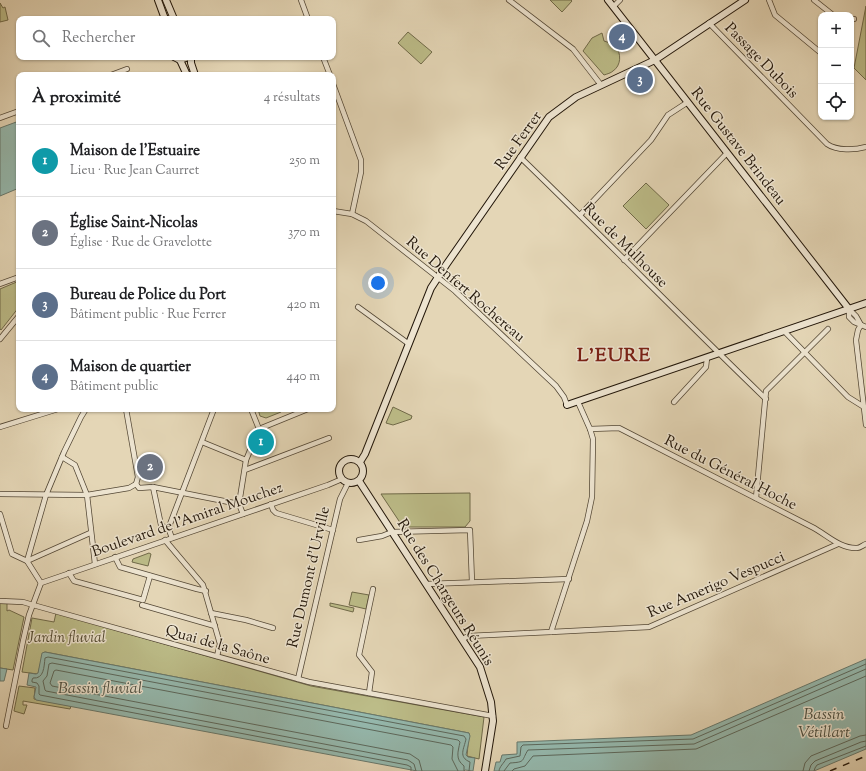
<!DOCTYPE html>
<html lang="fr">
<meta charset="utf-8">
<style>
body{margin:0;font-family:"Sorts Mill Goudy",serif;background:#f2f2f2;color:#202124}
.controls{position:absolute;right:12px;top:12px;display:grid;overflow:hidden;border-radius:8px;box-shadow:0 1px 3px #0004}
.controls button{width:36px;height:36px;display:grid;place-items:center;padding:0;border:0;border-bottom:1px solid #e0e0e0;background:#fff;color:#202124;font:20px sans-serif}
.you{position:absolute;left:378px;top:283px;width:14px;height:14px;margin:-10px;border:3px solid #fff;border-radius:50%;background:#1a73e8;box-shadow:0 0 0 6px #1a73e833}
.badge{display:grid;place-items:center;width:26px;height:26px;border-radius:50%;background:#2563eb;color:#fff;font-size:13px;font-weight:700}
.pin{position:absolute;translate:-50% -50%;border:2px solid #fff;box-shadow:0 1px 4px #0006}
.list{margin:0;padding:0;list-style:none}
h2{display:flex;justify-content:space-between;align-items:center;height:52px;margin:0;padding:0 16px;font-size:17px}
h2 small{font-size:13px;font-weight:400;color:#757577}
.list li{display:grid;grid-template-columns:26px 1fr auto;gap:12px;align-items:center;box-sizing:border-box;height:72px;padding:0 16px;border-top:1px solid #e0e0e0}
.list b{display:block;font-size:15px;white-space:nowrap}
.list p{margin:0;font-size:13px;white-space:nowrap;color:#757577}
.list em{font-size:13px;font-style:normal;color:#757577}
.icon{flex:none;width:22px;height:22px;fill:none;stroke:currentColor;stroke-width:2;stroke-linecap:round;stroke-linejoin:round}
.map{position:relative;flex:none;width:866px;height:771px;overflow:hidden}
.search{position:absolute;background:#fff;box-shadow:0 1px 3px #0004;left:16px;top:16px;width:320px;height:44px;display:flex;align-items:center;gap:10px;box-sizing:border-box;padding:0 14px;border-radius:8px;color:#757577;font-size:15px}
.panel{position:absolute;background:#fff;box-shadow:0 1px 3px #0004;left:16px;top:72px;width:320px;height:340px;border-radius:8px}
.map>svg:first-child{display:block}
.green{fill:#bcbc88;stroke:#706a49}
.water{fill:#95b9ae;stroke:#67786c}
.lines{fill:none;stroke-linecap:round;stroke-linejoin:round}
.shore{stroke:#5c685c;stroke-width:1}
.street-casing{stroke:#534735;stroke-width:6}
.secondary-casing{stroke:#23170a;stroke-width:8}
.street{stroke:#ede4d0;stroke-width:4.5}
.secondary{stroke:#ede4d0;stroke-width:6}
.rail{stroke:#23170a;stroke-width:1.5;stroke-dasharray:7 7;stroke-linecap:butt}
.labels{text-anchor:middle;stroke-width:3;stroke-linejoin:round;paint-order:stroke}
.street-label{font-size:15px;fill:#23170a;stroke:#ede4d0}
.park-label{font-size:15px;font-style:italic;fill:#514930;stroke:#ede4d0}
.water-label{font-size:16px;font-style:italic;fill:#4b5043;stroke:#ede4d0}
.district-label{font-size:19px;font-weight:bold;letter-spacing:1px;fill:#7a1f14;stroke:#ede4d0}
</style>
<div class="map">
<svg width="866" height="771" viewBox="0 0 866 771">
<rect width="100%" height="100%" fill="#e4d6b6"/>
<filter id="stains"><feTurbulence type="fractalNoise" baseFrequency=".005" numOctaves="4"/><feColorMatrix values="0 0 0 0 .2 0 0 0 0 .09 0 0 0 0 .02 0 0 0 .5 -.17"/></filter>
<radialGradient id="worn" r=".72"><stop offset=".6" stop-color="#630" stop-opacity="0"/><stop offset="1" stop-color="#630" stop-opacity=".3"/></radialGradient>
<g class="green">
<polygon points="550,0 571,0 572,1 562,12"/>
<polygon points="0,3 3,8 5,7 8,20 0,22"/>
<polygon points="866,6 866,80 854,68"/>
<polygon points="408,32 432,52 421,64 398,43"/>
<path d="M 602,33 L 604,41 C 607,42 612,43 615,46 C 622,53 621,66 613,71 C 611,73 607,74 604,75 L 583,51 L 592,38 Z"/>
<polygon points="646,183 669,205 646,229 623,206"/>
<polygon points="19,281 19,307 1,330 0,329 0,289"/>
<polygon points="393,407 412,416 411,419 393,425 386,423"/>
<polygon points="258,409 280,409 281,412 266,418 260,416"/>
<polygon points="470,493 470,521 465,527 403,527 381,494"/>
<polygon points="149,553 151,554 148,566 132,562 133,559"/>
<polygon points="352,592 369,595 366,609 349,605"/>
<polygon points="0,603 7,603 7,611 9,610 24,617 13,670 0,668"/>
<polygon points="330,603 354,608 353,612 330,606"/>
<polygon points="56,613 311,686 484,717 479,759 467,756 469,733 45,652 43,653 38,674 22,672 32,618 54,622"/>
<polygon points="19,686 35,688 34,699 71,706 70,709 23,701 23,705 27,705 24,714 14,711"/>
</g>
<g class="water">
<polygon points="19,121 19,188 0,196 0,128"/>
<polygon points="45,652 469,733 470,736 466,755 468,757 475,758 473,771 465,770 464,771 417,771 36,700 34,697 36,687 27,685 29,673 36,674 38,673 42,653"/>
<polygon points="866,659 866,749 814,771 494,771 496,762 500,762 502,755 517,754 517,742 691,735"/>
<polygon points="0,668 7,669 4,681 0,681"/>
</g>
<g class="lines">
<g class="shore">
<path d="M 411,771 L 411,767 L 407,765 L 40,695 L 39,694 L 39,686 L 37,683 L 32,682 L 32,680 L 33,678 C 44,679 44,667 45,658 L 48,657 L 464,736 L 466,739 C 464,749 458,757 470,762 L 469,771"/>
<path d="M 416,771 L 414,764 L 408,760 L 46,691 L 45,690 L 43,681 L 47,676 L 49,664 L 52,663 L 458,740 L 460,742 C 458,752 455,759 464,766 L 464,771"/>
<polyline points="422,771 419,760 410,754 52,686 50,683 54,671 56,670 451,745 453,747 452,759 458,771"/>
<path d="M 499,771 C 499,767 504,763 506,759 L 520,756 L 521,747 L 523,745 L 693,739 L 866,664"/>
<path d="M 504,771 L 510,763 C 526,762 521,761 528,750 L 694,744 L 866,669"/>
<polyline points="512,771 514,769 525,766 533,756 696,749 866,676"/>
<polyline points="803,771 805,763 811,756 860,736 866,735"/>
<polyline points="809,771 811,765 815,761 861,742 866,741"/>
<polyline points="814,771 815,768 817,765 866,746"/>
</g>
<defs>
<g id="street">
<polyline points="301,0 308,19"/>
<polyline points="509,0 573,49 601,85"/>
<polyline points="769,0 775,15 821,53"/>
<polyline points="814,0 833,15"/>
<polyline points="613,7 620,0"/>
<polyline points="851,19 854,19"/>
<path d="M 709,23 L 827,144 C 837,151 855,150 866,147"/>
<polyline points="323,57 330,75"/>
<polyline points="111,75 127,69"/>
<polyline points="333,84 361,160 361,172 352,214"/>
<polyline points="0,118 19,111"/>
<path d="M 520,157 C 603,237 683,319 766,399"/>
<polyline points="333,211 352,214 366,221 455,291 556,386 564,397 567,405"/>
<polyline points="580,215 651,140 668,115 688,102"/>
<polyline points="624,260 727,153"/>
<polyline points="0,284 19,277"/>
<polyline points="358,307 409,344"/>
<polyline points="849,309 849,317 854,322 866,327"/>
<polyline points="849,309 856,316 861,325"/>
<polyline points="861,325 858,330 856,340 866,425"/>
<polyline points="784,331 848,397 864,407"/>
<polyline points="0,339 19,316"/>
<polyline points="674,402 706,367 707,358"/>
<polyline points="126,409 138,477 136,484"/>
<polyline points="0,427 58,409"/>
<polyline points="259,429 308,409"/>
<path d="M 590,429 L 619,428 L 812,527 C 826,534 840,549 857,548 C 860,548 863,545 866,544"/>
<polyline points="202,442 246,460"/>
<polyline points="62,457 75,465 87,495 95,564"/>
<polyline points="245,470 329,438"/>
<polyline points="136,484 139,488 153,487 239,504"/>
<polyline points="153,487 161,525 169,530"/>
<polyline points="0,494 87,495 129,488 136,484"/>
<polyline points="756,498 766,391 828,329"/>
<polyline points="271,504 273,510 276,513 333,530"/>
<polyline points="0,514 12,554 27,561 90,533"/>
<polyline points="243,514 239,504 246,460 259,429 251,409"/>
<polyline points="172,538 169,530 170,524 214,409"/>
<polyline points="165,540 203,585 220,644 217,656"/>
<polyline points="359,540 382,536 392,532 470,530 472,582"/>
<polyline points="115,557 120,567 197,589 206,591"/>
<polyline points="69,573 74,581 143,600 150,576"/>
<polyline points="41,583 328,485 342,479"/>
<polyline points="41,583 27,561 46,495 64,452 81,417 86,409"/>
<polyline points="427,584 569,579"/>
<polyline points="0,601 23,602 33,605 309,682 493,716"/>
<polyline points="142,605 215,626"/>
<polyline points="211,613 246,620 273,628"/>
<polyline points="551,632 649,627 838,544"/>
<polyline points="463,639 468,636 551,632 587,521 592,497 593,439 590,429 578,402"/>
<polyline points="298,679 340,499 348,483"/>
<polyline points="369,693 372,672 359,655 373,589"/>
<polyline points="6,726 23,641 29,615 41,583"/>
</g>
<g id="secondary">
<polyline points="158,0 165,19"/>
<polyline points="166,0 174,19"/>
<polyline points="608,0 849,309"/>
<polyline points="174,57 180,60 189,57"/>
<polyline points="191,57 191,63 195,75"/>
<polyline points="180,60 187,75"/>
<polyline points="567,405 866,303"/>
<circle cx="351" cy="471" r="12"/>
<polyline points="360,462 365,454 431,288 446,265 549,117 576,97 655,60 745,0"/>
<polyline points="359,481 480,667 491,702 493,721 485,771"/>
</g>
</defs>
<use href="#street" class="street-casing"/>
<use href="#secondary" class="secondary-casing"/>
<use href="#street" class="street"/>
<use href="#secondary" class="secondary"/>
<polyline class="rail" points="830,771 866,756"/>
</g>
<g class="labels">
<g class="street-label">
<text transform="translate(762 60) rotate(46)" y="5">Passage Dubois</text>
<text transform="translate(518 140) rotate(-54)" y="5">Rue Ferrer</text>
<text transform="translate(739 146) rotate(52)" y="5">Rue Gustave Brindeau</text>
<text transform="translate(626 245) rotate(45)" y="5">Rue de Mulhouse</text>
<text transform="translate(466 289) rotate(41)" y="5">Rue Denfert Rochereau</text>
<text transform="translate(731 472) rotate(27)" y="5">Rue du Général Hoche</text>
<text transform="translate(187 519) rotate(-19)" y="5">Boulevard de l'Amiral Mouchez</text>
<text transform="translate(308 577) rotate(-77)" y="5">Rue Dumont d'Urville</text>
<text transform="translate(716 584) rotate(-23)" y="5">Rue Amerigo Vespucci</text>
<text transform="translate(446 592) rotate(58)" y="5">Rue des Chargeurs Réunis</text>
<text transform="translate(218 644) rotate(16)" y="5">Quai de la Saône</text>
</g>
<g class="park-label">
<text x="67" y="642">Jardin fluvial</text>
</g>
<g class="water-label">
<text x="100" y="693">Bassin fluvial</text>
<text x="824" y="719">Bassin<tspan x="824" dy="18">Vétillart</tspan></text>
</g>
<g class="district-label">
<text x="614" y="361">L'EURE</text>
</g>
</g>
<rect width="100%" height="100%" filter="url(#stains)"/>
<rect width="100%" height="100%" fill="url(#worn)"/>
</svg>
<div class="controls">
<button>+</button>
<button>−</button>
<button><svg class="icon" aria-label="locate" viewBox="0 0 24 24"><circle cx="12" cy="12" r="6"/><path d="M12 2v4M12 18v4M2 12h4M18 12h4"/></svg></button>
</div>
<div class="you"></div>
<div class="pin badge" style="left:261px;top:442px;background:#0f9aa8">1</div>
<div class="pin badge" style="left:150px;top:467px;background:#6b7280">2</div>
<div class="pin badge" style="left:640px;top:80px;background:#5c6f8a">3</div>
<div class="pin badge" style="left:622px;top:37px;background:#5c6f8a">4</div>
<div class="search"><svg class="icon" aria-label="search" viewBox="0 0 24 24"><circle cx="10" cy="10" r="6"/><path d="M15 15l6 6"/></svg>Rechercher</div>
<section class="panel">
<h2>À proximité<small>4 résultats</small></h2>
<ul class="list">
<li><span class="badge" style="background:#0f9aa8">1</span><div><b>Maison de l’Estuaire</b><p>Lieu · Rue Jean Caurret</p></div><em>250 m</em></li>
<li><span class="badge" style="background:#6b7280">2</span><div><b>Église Saint-Nicolas</b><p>Église · Rue de Gravelotte</p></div><em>370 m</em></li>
<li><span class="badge" style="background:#5c6f8a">3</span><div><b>Bureau de Police du Port</b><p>Bâtiment public · Rue Ferrer</p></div><em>420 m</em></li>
<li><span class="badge" style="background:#5c6f8a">4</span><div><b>Maison de quartier</b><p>Bâtiment public</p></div><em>440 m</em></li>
</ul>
</section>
</div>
